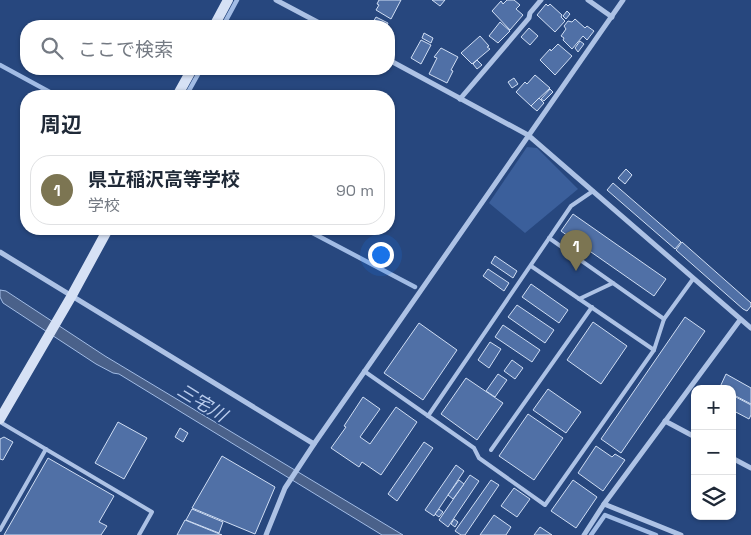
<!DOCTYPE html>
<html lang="ja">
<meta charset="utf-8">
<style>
body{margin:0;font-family:"Space Grotesk","Noto Sans JP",sans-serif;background:#f2f2f3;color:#1f2937}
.controls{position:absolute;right:15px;bottom:15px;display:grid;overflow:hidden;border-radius:10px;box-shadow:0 1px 4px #0004}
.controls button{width:45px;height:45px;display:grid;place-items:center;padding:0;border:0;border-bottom:1px solid #e0e1e3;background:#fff;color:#1f2937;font:25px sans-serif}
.you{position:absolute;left:380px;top:254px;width:18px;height:18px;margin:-12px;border:4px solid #fff;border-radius:50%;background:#1a73e8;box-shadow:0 0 0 8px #1a73e833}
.badge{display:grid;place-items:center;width:32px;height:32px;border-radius:50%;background:#7c7552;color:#fff;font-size:16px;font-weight:700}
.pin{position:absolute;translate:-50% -41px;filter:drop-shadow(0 1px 2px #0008)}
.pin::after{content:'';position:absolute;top:26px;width:18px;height:15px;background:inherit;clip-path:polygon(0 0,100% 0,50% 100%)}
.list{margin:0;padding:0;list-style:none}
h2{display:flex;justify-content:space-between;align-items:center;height:65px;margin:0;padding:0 20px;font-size:21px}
h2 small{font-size:16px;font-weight:400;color:#747a83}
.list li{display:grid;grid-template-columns:32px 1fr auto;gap:15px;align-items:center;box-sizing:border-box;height:70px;margin:0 10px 10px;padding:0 10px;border:1px solid #e0e1e3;border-radius:20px}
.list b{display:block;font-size:19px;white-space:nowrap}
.list p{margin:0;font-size:16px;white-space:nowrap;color:#747a83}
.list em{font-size:16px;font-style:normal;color:#747a83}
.icon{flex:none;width:28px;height:28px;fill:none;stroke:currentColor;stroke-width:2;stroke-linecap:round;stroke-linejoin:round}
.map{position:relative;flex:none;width:751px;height:535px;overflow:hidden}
.search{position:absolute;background:#fff;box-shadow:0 1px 4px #0004;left:20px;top:20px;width:375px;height:55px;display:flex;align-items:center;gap:12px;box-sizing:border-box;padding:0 18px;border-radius:20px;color:#747a83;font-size:19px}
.panel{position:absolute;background:#fff;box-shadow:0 1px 4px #0004;left:20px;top:90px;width:375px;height:145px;border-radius:20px}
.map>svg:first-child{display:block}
.green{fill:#3b5f9b}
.water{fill:#4a618a;stroke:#a2bce5}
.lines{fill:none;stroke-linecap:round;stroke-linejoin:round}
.stream{stroke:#a2bce5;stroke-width:4.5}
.building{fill:#5070a6;stroke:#d0def4}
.lane{stroke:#adc2e5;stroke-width:4}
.street{stroke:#adc2e5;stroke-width:5}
.secondary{stroke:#d6e1f5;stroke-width:10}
.labels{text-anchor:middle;stroke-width:4;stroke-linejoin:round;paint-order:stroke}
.water-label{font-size:18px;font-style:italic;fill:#b9cced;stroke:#27477e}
</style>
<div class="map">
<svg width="751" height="535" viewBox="0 0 751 535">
<rect width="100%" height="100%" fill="#27477e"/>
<polygon class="green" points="527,147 537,148 578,189 525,233 489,203"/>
<polygon class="water" points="0,290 6,291 105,356 403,535 382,535 119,374 113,373 96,364 3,303 0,297"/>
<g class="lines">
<g class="stream">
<polyline points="223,26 237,0"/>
<polyline points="0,65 57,96"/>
<polyline points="186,96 201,69"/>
<polyline points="305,229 415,287"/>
<polyline points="591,535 605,515 656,535"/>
</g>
</g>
<g class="building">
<polygon points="379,0 401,0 391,19 376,10 379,5 377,4"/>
<polygon points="432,0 445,0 440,6"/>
<polygon points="507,0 514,0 520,5 516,9 523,15 510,30 492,11 501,1 503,4"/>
<polygon points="546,4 548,6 550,4 562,15 561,17 565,21 555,32 537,15"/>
<polygon points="567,11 570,14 566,19 563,16"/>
<polygon points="376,17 388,23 387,26 371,26"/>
<polygon points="575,19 585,28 587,26 594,31 587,40 583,36 572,49 563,40 564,38 561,36 566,29 564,26 568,21 572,22"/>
<polygon points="500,22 510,31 498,43 489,36"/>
<polygon points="529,28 538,36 530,45 521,37"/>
<polygon points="424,33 433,38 431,43 422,38"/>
<polygon points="480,36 489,46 487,47 490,49 472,64 461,53"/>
<polygon points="421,40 431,45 421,64 411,58"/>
<polygon points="580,41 584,44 578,52 575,48"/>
<polygon points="558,44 572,56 555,75 540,60 550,49 551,51"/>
<polygon points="441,48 458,57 451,70 453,71 447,83 429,74 437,58 434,57"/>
<polygon points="477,60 482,65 477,69 473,64"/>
<polygon points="535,75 550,88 531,106 516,92 525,82 527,84"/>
<polygon points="514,78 518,84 512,88 508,82"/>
<polygon points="550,89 553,92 544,101 541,99"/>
<polygon points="539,98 544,103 537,111 531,106"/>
<polygon points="626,169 632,175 625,184 618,178"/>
<polygon points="613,183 681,242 675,249 607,190"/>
<polygon points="573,214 666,279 654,296 561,231"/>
<polygon points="682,242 751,303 751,306 747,311 743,309 676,250"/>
<polygon points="495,256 517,271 513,278 491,263"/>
<polygon points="488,269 509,283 504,291 483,276"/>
<polygon points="531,284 568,310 559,323 522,297"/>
<polygon points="517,305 554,330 545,343 508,317"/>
<polygon points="685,317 705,331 621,453 601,439"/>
<polygon points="593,322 627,346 601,384 567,360"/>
<polygon points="419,323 457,350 423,400 384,373"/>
<polygon points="503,325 540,350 532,362 495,337"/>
<polygon points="490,342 501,349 489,368 478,360"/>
<polygon points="512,360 523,368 515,379 504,371"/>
<polygon points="498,374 507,380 495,397 486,391"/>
<polygon points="726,374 751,388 751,404 732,394 732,389 723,389 720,387"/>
<polygon points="466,378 503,403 477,440 441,414"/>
<polygon points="548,389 581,412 566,433 533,410"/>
<polygon points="732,395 751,405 751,415 749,419 732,410"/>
<polygon points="363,397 380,409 360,437 370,444 396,407 417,422 381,475 362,462 359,467 331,448 346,427 344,426"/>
<polygon points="528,414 563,438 534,480 499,456"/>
<polygon points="118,422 147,438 124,479 95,463"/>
<polygon points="180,428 188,433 183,442 175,437"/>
<polygon points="4,437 13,442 3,460 0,459 0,439"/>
<polygon points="424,442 433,448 397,501 388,494"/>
<polygon points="596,446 612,457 615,454 625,460 603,491 578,473"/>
<polygon points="222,456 275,487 255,534 192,508"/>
<polygon points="48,458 114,496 99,522 107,526 101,535 4,535"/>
<polygon points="456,465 464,471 434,516 425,510"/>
<polygon points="470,475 479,481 448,527 439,520"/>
<polygon points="459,480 464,484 453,499 448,495"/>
<polygon points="491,480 499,485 465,535 461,535 455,531"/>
<polygon points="573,480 597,497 576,528 551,511"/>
<polygon points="514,488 530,499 517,517 501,506"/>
<polygon points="192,509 223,522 219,533 186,520"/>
<polygon points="439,509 443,512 439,517 435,514"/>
<polygon points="494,515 511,527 506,535 480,535"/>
<polygon points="454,519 458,522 455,527 451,524"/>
<polygon points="185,520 222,535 177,535"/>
<polygon points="540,527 552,535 534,535"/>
</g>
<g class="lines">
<g class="lane">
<polyline points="549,238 664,319"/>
<polyline points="531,266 654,350"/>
<polyline points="579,299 613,283"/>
<polyline points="364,371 474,448 479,458 545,505 654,350 664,319 693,279"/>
<polyline points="428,416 571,206 593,191"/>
<polyline points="0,422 152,512 139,535"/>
<polyline points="491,450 592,307"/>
<polyline points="0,530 46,449"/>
</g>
<g class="street">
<polyline points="276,0 325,26"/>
<polyline points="588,0 612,17"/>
<polyline points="389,60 528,135 751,328"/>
<polyline points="460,99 529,18 530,13 541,0"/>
<polyline points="0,252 314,444"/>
<polyline points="665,421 695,437"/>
<polyline points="732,458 751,468"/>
<polyline points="604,504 681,535"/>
<polyline points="266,535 285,488 314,444 623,0"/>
<polyline points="584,535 604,504 740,320"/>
</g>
<g class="secondary">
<polyline points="214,26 228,0"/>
<polyline points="177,96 192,69"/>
<polyline points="0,419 71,297 108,229"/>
</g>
</g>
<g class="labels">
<g class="water-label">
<text transform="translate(202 403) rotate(32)" y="6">三宅川</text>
</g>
</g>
</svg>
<div class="controls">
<button>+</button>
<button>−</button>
<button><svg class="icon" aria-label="layers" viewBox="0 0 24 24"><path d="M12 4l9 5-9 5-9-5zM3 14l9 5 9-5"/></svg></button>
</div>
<div class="you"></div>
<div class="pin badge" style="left:576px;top:271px">1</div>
<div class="search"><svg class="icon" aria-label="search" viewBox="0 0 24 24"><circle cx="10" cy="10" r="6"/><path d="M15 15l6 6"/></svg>ここで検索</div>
<section class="panel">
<h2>周辺<small></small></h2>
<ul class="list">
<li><span class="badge">1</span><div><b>県立稲沢高等学校</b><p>学校</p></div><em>90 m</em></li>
</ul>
</section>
</div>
